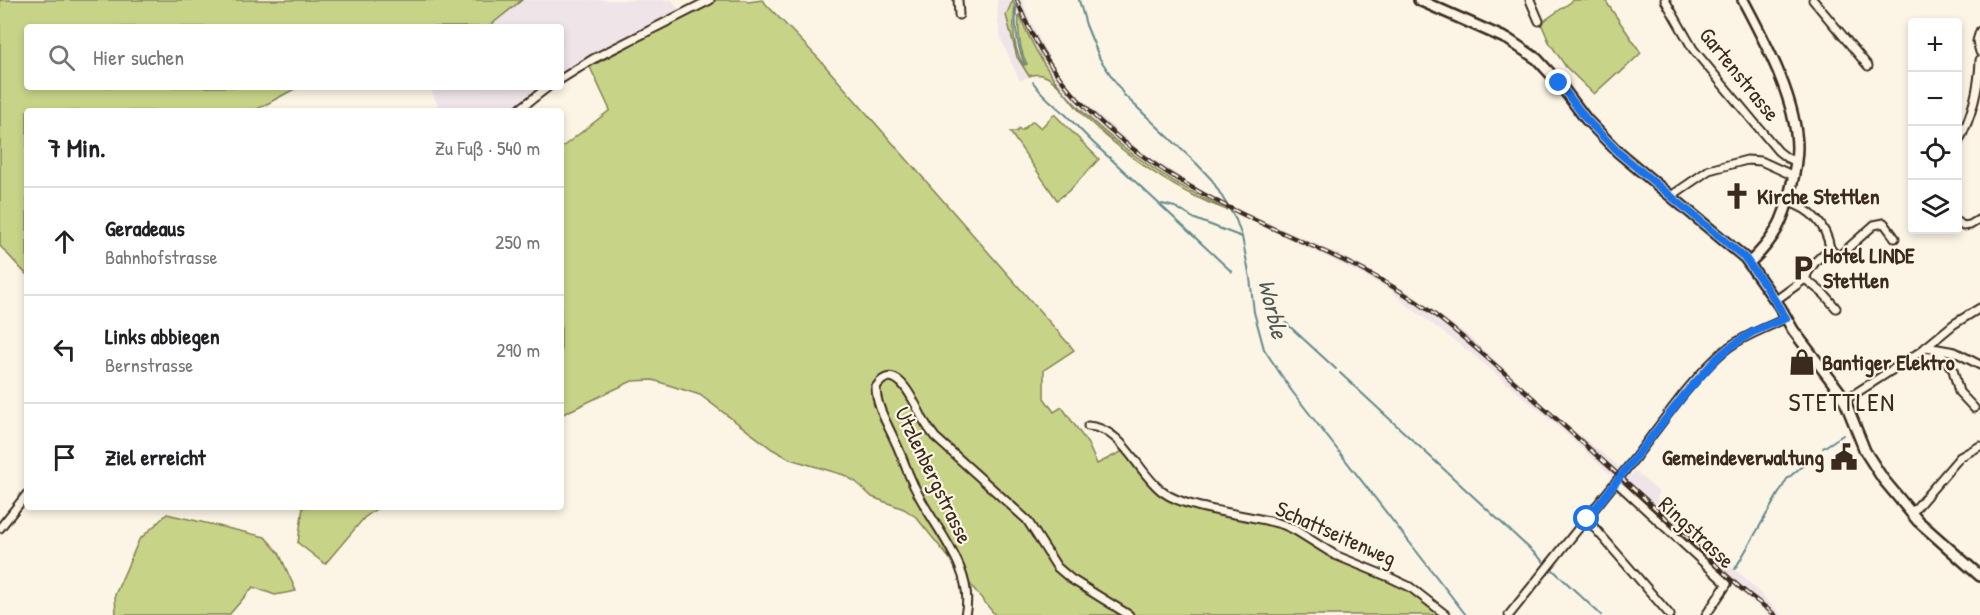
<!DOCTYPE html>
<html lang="de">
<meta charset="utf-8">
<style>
body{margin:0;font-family:"Patrick Hand",sans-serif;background:#f6f6f6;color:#202124}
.controls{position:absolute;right:18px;top:18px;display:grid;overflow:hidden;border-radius:6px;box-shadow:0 3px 9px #0003}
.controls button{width:54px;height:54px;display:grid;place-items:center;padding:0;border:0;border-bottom:2px solid #e0e0e0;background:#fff;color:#202124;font:30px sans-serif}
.stop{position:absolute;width:18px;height:18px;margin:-14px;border:4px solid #1a73e8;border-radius:50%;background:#fff}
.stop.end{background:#1a73e8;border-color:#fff;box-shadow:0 2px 6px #0008}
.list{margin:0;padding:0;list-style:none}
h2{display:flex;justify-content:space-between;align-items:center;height:78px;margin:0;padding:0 24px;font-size:26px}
h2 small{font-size:20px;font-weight:400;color:#757577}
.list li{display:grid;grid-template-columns:39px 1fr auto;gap:18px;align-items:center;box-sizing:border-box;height:108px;padding:0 24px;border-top:2px solid #e0e0e0}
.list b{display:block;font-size:22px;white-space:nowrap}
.list p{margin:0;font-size:20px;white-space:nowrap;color:#757577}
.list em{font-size:20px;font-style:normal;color:#757577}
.icon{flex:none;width:33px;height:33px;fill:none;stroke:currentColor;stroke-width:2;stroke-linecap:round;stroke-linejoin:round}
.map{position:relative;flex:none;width:1980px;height:615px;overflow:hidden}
.search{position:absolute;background:#fff;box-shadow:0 3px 9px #0003;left:24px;top:24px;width:540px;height:66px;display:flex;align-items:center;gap:15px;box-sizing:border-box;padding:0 21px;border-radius:6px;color:#757577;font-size:22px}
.panel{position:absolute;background:#fff;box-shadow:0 3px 9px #0003;left:24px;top:108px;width:540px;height:402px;border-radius:6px}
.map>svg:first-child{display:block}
.built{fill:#efe5e9}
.green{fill:#c7d488;stroke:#817f53;stroke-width:1.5}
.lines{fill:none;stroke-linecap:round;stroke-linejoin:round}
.stream{stroke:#61898e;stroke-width:2}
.street-casing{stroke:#3b2a1e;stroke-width:11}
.secondary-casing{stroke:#3b2a1e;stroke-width:14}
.street{stroke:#fcf5e5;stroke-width:7}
.secondary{stroke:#fcf5e5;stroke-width:9}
.rail-casing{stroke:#3b2a1e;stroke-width:4.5}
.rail{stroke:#fcf5e5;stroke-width:2;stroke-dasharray:7;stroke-linecap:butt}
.route{stroke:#1a73e8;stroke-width:8}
.labels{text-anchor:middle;stroke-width:4.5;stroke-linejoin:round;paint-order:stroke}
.street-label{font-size:22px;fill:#3b2a1e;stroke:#fcf5e5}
.poi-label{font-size:22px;font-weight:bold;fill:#3b2a1e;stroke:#fcf5e5;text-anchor:start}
.water-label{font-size:24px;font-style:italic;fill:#4e5956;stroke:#fcf5e5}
.quarter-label{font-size:26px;letter-spacing:1.5px;fill:#3b2a1e;stroke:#fcf5e5}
</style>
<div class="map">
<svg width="1980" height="615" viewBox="0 0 1980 615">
<rect width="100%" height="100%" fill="#fcf5e5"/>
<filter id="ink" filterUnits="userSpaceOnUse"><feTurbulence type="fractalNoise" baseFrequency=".0167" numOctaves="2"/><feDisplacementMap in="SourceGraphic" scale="12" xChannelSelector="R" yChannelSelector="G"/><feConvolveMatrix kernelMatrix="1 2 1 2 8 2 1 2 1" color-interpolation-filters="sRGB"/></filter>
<g filter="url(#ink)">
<g class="built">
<polygon points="522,0 672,0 679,12 632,33 561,75 561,27 488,27"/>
<polygon points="997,0 1023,0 1027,13 1053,66 1081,99 1139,150 1198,188 1231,206 1347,258 1407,291 1466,334 1562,421 1621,468 1631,475 1635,471 1659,492 1660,493 1656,498 1697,534 1706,540 1734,570 1743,576 1782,615 1769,615 1731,584 1557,426 1472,354 1403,302 1389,289 1333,260 1195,194 1156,170 1124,147 1090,119 1055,80 1029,38 1013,0 1011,32 1013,43 1017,57 1029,76 1020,81 1002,42 998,24"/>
<polygon points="430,87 541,87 511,111 440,111"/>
</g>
<g class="green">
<polygon points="0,0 522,0 488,27 27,27 27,87 298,87 254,111 27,111 27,275 0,246"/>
<polygon points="715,0 746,0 748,2 762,0 819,59 1074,350 1044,370 1044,398 1054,412 1062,407 1088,444 1097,464 1127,449 1152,482 1170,496 1275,522 1323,549 1391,578 1446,615 995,615 916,517 904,509 872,497 856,482 844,475 790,459 772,449 700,395 653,380 632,381 561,415 561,148 610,110 590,67"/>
<path d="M 1013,0 C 1016,7 1014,11 1014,19 C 1013,34 1015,53 1024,65 L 1027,64 C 1019,50 1018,30 1019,14 C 1028,37 1040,59 1054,79 C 1094,133 1167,182 1227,210 C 1175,192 1129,158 1088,120 C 1074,107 1063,86 1047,77 C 1041,74 1035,74 1029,76 L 1017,57 L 1006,15 Z"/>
<polygon points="1574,0 1605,0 1641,53 1619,74 1617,73 1594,94 1566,67 1549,42 1541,23"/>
<polygon points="1054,114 1099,159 1071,189 1057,200 1010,132 1016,132 1019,129 1021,131 1033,121 1041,128"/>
<polygon points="303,507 379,507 364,518 325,564 298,543"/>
<polygon points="167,514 265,537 279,553 296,591 275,595 253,587 229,615 116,615 115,595 139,540"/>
</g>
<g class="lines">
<g class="stream">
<path d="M 1017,0 C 1014,21 1016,45 1025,64"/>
<polyline points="1079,0 1086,25 1100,59 1124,95 1197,164 1212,180 1236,220 1242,237 1250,278 1254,312 1264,349 1291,390 1466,615"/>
<path d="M 1033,82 C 1042,96 1054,104 1066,115 C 1081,130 1094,145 1110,158 L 1232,272"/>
<polyline points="1162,204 1175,207 1195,219 1242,237"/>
<polyline points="1286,323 1336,369"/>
<polyline points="1340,373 1544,562"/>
<polyline points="1823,448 1843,435"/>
<polyline points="1735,569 1787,479 1815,455"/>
<polyline points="1553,570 1601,615"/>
<polyline points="1701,615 1705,610"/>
</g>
<defs>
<g id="street">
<polyline points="958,0 959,15"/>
<polyline points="1530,0 1539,21"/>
<polyline points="1665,0 1693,49 1778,151 1787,158 1796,161"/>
<polyline points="1813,0 1868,66"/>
<polyline points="1980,31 1977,41 1980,52"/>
<polyline points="561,79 593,59 710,0"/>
<polyline points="517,111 548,87"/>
<path d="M 1958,143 C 1971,118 1979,89 1980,60"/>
<polyline points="1671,196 1709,170 1747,160 1761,161 1794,176"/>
<polyline points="1958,222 1963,226 1970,225 1980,219"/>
<polyline points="1830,248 1835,254 1840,255 1874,225 1884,223 1895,238"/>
<polyline points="1805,279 1824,294 1836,308"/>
<path d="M 1776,300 L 1805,279 L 1808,272 L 1816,261 L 1830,248 C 1826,225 1811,209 1788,202"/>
<polyline points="1926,347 1937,349 1953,370 1959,392 1974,408"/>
<polyline points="1938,349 1955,352 1980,365"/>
<polyline points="1845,400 1920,352 1954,324 1980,308"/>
<path d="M 1088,426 C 1124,428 1137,473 1163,492 C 1189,511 1251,514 1284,525 L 1295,530 L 1335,555 L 1391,578 L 1410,587 L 1446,615"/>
<polyline points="1616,482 1727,584 1706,615"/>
<polyline points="1911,514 1960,457 1980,446"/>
<polyline points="1587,519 1670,615"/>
<polyline points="0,528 27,494"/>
<path d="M 965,615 C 976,570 934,528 916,490 C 907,473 902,455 894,439 C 887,423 876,406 876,387 C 897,356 916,407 924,421 C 927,426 931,432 935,437 L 1027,520 L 1057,567 L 1071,579 L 1129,615"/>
<path d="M 1509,615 C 1551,563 1593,511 1635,458 C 1662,423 1694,374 1729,347 C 1747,334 1767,328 1786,318"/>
</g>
<g id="secondary">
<polyline points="1419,0 1509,40 1537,59 1559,83 1586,119 1618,152 1745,258 1780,307 1793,330 1840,392 1847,406 1865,451 1883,479 1918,521 1980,576"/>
<path d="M 1743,0 C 1765,42 1796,98 1797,147 C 1797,160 1794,175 1791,188 C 1784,221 1774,240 1749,263"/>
</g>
</defs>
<use href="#street" class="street-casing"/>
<use href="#secondary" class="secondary-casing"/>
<use href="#street" class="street"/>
<use href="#secondary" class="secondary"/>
<defs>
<path id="rail" d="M 1017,0 C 1054,103 1147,168 1242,214 C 1306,245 1374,269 1431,312 C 1467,339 1500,369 1534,399 C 1582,442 1630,485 1678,529 C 1698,547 1716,566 1736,584 C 1748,595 1762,604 1775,615"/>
</defs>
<use href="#rail" class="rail-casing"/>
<use href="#rail" class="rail"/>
</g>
</g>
<g class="lines" filter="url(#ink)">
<polyline class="route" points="1559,83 1586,119 1618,152 1745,258 1765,285 1786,318 1753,332 1730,347 1718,357 1685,394 1587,519"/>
</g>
<defs>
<symbol id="church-bare" viewBox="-9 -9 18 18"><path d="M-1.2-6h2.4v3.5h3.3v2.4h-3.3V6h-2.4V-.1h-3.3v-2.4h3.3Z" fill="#3b2a1e" stroke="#fcf5e5" stroke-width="2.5" paint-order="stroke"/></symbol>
<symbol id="parking-bare" viewBox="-9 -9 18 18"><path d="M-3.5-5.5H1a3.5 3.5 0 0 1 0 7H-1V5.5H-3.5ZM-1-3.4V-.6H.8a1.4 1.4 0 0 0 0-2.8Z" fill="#3b2a1e" stroke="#fcf5e5" stroke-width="2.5" paint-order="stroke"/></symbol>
<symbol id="shop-bare" viewBox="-9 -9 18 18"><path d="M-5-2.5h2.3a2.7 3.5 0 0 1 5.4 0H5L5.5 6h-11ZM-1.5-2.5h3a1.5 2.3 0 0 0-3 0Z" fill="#3b2a1e" stroke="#fcf5e5" stroke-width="2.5" paint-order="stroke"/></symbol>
<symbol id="civic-bare" viewBox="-9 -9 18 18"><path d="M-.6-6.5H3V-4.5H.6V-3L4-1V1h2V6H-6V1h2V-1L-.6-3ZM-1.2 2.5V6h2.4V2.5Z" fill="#3b2a1e" stroke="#fcf5e5" stroke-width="2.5" paint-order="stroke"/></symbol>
</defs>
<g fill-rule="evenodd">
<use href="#church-bare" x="1718" y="177" width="38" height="38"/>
<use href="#parking-bare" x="1784" y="249" width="38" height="38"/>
<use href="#shop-bare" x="1783" y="343" width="38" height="38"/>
<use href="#civic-bare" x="1825" y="438" width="38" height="38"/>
</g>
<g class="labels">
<g class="street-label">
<text transform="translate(1740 74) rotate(51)" y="8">Gartenstrasse</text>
<text transform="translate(934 475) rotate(64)" y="8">Utzlenbergstrasse</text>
<text transform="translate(1697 532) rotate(43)" y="8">Ringstrasse</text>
<text transform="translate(1336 533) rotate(24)" y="8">Schattseitenweg</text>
</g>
<g class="poi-label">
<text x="1757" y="204">Kirche Stettlen</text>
<text x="1823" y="263">Hotel LINDE<tspan x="1823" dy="25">Stettlen</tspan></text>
<text x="1822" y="370">Bantiger Elektro</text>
<text x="1824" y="465" text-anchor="end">Gemeindeverwaltung</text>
</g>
<g class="water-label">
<text transform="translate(1273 309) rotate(76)" y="8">Worble</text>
</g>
<g class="quarter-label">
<text x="1842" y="411">STETTLEN</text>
</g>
</g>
</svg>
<div class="controls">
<button>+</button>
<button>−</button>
<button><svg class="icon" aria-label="locate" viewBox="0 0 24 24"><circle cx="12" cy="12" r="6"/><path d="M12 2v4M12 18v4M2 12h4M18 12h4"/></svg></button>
<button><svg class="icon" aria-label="layers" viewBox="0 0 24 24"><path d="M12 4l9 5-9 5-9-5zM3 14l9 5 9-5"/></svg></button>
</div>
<div class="stop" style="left:1587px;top:519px"></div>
<div class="stop end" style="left:1559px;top:83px"></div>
<div class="search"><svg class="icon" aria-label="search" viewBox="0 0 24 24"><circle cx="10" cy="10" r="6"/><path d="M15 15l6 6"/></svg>Hier suchen</div>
<section class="panel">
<h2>7 Min.<small>Zu Fuß · 540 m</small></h2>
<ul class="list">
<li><svg class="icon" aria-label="ahead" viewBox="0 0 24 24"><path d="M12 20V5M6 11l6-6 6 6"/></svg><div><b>Geradeaus</b><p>Bahnhofstrasse</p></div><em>250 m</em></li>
<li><svg class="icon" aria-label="left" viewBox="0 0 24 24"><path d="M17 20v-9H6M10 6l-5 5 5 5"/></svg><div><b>Links abbiegen</b><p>Bernstrasse</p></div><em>290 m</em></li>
<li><svg class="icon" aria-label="arrive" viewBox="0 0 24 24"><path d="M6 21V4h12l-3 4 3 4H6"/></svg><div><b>Ziel erreicht</b></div></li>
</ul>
</section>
</div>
